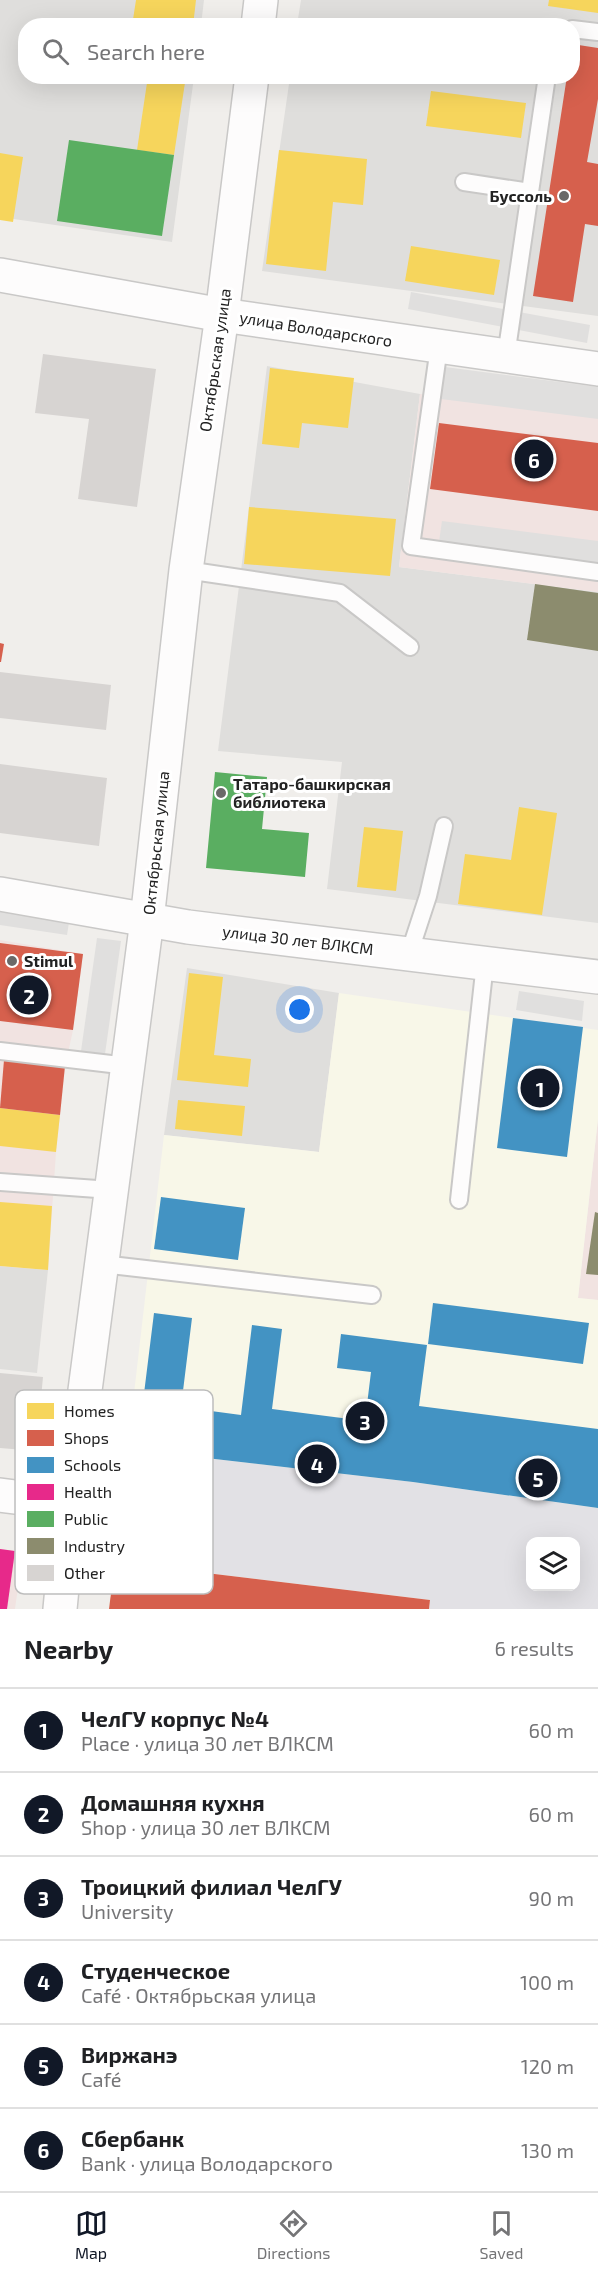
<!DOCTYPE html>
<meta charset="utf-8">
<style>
body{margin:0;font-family:"Exo 2",sans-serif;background:#f2f2f2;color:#202124}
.controls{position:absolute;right:18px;bottom:18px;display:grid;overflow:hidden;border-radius:12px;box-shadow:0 6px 24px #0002}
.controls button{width:54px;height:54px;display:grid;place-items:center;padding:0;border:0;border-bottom:2px solid #e0e0e0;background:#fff;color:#202124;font:30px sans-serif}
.you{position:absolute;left:300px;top:1010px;width:21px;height:21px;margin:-15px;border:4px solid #fff;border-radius:50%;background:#1a73e8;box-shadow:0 0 0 9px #1a73e833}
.badge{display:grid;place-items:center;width:39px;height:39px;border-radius:50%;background:#111827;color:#fff;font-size:20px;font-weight:700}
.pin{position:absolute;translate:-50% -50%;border:3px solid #fff;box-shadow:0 2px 6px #0006}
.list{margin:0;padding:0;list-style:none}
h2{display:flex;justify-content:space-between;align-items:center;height:78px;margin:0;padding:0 24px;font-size:26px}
h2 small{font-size:20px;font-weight:400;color:#757577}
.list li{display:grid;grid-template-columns:39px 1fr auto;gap:18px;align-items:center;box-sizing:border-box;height:84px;padding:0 24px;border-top:2px solid #e0e0e0}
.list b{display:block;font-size:22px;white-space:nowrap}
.list p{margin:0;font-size:20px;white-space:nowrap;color:#757577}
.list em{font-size:20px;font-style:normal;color:#757577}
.icon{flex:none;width:33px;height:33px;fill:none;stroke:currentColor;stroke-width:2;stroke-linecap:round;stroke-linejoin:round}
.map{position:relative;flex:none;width:598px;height:1609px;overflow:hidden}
.search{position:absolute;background:#fff;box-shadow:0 6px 24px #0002;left:18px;right:18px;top:18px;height:66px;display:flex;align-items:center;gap:15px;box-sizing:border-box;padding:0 21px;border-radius:24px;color:#757577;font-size:22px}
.sheet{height:582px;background:#fff}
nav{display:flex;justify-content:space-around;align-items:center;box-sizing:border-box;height:84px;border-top:2px solid #e0e0e0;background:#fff;font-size:16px;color:#757577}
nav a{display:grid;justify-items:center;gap:3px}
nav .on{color:#111827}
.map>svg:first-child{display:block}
.residential{fill:#dfdedc}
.commercial{fill:#f1e3e1}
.education{fill:#f8f7e8;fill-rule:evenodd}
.parking{fill:#e0dfde}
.plaza{fill:#e2e1e5;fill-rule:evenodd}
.homes{fill:#f6d55c}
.shops{fill:#d6604d}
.schools{fill:#4393c3}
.health{fill:#e7298a}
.public{fill:#5aae61}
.industry{fill:#8c8c6e}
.building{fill:#d7d4d2}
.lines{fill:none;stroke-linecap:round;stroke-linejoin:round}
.service-casing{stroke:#c9c8c7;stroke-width:20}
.minor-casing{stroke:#c9c8c7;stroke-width:36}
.service{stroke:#fdfcfc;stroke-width:16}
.minor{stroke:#fdfcfc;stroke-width:33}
.poi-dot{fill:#6a6968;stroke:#fff;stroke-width:2}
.labels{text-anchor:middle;stroke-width:6;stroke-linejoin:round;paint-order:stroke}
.poi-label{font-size:16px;font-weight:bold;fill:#222;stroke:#fff;text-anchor:start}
.street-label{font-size:16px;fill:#222;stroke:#fff}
.key{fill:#fff;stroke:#bdbdbd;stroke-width:1.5}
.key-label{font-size:16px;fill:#222}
</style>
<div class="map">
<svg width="598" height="1609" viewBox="0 0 598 1609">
<rect width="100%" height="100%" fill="#f0eeeb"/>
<g class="residential">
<polygon points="0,0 204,0 201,25 26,26 26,76 194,77 172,242 0,217"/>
<polygon points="301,0 598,0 598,316 262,271 290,77 572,76 572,26 297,25"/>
<polygon points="267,366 420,394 399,567 598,592 598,923 327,889 342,762 218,751"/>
<polygon points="187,968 339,993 319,1152 164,1135"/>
<polygon points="0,1266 48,1270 37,1373 0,1369"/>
</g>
<g class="commercial">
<polygon points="420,394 598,417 598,592 399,567"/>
<polygon points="0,940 83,954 73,1030 65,1067 56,1152 48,1270 0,1266"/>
<polygon points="598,1119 598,1300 578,1298"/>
<polygon points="0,1549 23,1552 15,1609 0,1609"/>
</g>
<path class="education" d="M 339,993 L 598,1030 L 598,1119 L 578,1298 L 598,1300 L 598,1609 L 109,1609 L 164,1135 L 319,1152 ZM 530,1542 L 576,1542 L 576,1586 L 530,1586 Z"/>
<g class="parking">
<polygon points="411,292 590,325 587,343 408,309"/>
<polygon points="445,367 598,387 598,419 441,399"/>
<polygon points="442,521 598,541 598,563 439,542"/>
<polygon points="0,905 70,916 67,935 0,925"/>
<polygon points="97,938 121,941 105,1054 81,1051"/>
<polygon points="519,991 584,1001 582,1021 516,1010"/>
</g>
<path class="plaza" d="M 137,1450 L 413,1482 L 598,1508 L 598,1609 L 429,1609 L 430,1600 L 115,1562 L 119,1547 ZM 530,1542 L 576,1542 L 576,1586 L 530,1586 Z"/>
<g class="homes">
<polygon points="136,0 196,0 193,26 132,26"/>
<polygon points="549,0 598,0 598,13 548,6"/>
<polygon points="148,76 186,76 174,155 137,150"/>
<polygon points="431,91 526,103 521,138 426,126"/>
<polygon points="279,150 367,159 363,205 333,202 326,271 266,264"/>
<polygon points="0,153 23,157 13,222 0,220"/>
<polygon points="411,246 500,260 494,295 405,281"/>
<polygon points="270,368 354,378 348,428 302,423 299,448 262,444"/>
<polygon points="249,507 396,519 390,576 244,564"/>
<polygon points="519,807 557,813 542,915 458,904 465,854 511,860"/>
<polygon points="364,827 403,831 396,891 357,887"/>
<polygon points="189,973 223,977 214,1055 251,1059 248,1087 177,1080"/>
<polygon points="178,1100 245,1106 242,1136 175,1129"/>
<polygon points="0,1108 60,1115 56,1152 0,1146"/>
<polygon points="0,1202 52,1206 48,1270 0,1266"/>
</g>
<g class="shops">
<polygon points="572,44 598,48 598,99 587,162 598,164 598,226 585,224 573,302 533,296 567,76 572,76"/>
<polygon points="439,423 598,443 598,511 430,489"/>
<polygon points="0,643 4,644 1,662 0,662"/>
<polygon points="0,943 83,954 73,1030 0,1021"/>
<polygon points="4,1060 65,1066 60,1115 0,1108"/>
<polygon points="115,1562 430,1600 429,1609 109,1609"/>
</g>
<g class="schools">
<polygon points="513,1018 583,1027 567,1157 497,1148"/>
<polygon points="161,1197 245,1208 238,1260 154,1249"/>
<polygon points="433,1303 589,1323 583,1364 428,1344"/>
<polygon points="154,1313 192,1318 181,1407 241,1415 252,1325 282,1329 272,1409 365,1421 371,1372 337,1368 341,1334 427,1345 419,1406 598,1429 598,1508 413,1482 137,1450"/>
</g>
<polygon class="health" points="0,1549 15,1551 7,1609 0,1609"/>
<g class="public">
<polygon points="69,140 174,155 162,236 57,221"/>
<polygon points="215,772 267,777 262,829 309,833 305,877 206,868"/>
</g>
<g class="industry">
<polygon points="535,584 598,593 598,651 527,640"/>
<polygon points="595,1212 598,1213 598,1275 586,1274"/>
</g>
<g class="building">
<polygon points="43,354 156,369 137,507 78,499 89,419 35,413"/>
<polygon points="0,672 111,685 106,730 0,718"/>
<polygon points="0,764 107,778 99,846 0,833"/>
<polygon points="0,1373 43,1377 36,1451 0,1448"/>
</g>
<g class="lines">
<defs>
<g id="service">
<polyline points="572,29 598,32"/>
<polyline points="464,182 530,192 506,356"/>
<polyline points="530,192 547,76"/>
<polyline points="439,347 411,546 598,572"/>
<polyline points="186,570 340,593 410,647"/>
<polyline points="409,954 428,896 444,826"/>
<polyline points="0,1051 128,1066"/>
<polyline points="0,1182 111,1190"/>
<polyline points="459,1200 485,963"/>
<polyline points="102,1264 372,1295"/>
</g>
<g id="minor">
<polyline points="258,26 261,0"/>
<polyline points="0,275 222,315 598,369"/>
<polyline points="0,894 188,927 598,977"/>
<polyline points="0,1495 70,1504"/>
<polyline points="60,1609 70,1504 147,920 186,570 222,315 252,76"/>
</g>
</defs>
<use href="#service" class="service-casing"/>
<use href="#minor" class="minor-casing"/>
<use href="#service" class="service"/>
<use href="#minor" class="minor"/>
</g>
<g class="poi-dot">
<circle cx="564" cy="196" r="6"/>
<circle cx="221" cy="793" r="6"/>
<circle cx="12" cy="961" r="6"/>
</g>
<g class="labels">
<g class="poi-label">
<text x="552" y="202" text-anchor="end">Буссоль</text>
<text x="233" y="790">Татаро-башкирская<tspan x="233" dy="18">библиотека</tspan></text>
<text x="24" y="967">Stimul</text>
</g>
<g class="street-label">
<text transform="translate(316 329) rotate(9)" y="6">улица Володарского</text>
<text transform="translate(215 360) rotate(-82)" y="6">Октябрьская улица</text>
<text transform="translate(156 843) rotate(-84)" y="6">Октябрьская улица</text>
<text transform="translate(298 940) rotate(7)" y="6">улица 30 лет ВЛКСМ</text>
</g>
</g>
<rect x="15" y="1390" width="198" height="204" rx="9" class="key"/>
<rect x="27" y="1403" width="27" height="16" fill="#f6d55c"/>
<rect x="27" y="1430" width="27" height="16" fill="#d6604d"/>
<rect x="27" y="1457" width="27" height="16" fill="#4393c3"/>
<rect x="27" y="1484" width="27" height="16" fill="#e7298a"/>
<rect x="27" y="1511" width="27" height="16" fill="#5aae61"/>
<rect x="27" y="1538" width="27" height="16" fill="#8c8c6e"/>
<rect x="27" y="1565" width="27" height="16" fill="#d7d4d2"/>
<g class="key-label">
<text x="64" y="1417">Homes</text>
<text x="64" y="1444">Shops</text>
<text x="64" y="1471">Schools</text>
<text x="64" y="1498">Health</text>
<text x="64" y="1525">Public</text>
<text x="64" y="1552">Industry</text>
<text x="64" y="1579">Other</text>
</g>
</svg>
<div class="controls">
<button><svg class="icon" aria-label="layers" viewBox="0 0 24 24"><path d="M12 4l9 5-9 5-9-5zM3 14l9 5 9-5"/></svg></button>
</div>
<div class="you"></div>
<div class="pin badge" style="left:540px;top:1088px">1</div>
<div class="pin badge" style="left:29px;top:995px">2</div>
<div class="pin badge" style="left:365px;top:1421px">3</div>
<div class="pin badge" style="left:317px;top:1464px">4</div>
<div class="pin badge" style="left:538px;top:1478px">5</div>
<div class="pin badge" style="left:534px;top:459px">6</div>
<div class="search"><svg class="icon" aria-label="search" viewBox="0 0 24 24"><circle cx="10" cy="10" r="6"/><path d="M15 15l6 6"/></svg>Search here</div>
</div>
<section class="sheet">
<h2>Nearby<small>6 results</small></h2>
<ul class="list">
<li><span class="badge">1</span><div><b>ЧелГУ корпус №4</b><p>Place · улица 30 лет ВЛКСМ</p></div><em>60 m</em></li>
<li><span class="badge">2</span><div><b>Домашняя кухня</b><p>Shop · улица 30 лет ВЛКСМ</p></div><em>60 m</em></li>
<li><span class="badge">3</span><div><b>Троицкий филиал ЧелГУ</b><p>University</p></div><em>90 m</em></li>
<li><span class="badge">4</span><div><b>Студенческое</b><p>Café · Октябрьская улица</p></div><em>100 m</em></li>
<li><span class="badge">5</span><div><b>Виржанэ</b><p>Café</p></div><em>120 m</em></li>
<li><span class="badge">6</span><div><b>Сбербанк</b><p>Bank · улица Володарского</p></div><em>130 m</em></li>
</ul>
</section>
<nav>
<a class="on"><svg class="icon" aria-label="map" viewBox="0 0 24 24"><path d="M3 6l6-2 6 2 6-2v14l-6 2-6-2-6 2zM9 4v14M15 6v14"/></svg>Map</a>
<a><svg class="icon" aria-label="directions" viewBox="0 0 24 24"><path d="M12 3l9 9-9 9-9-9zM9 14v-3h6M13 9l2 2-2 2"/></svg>Directions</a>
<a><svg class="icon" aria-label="saved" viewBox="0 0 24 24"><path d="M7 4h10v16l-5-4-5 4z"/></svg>Saved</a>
</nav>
